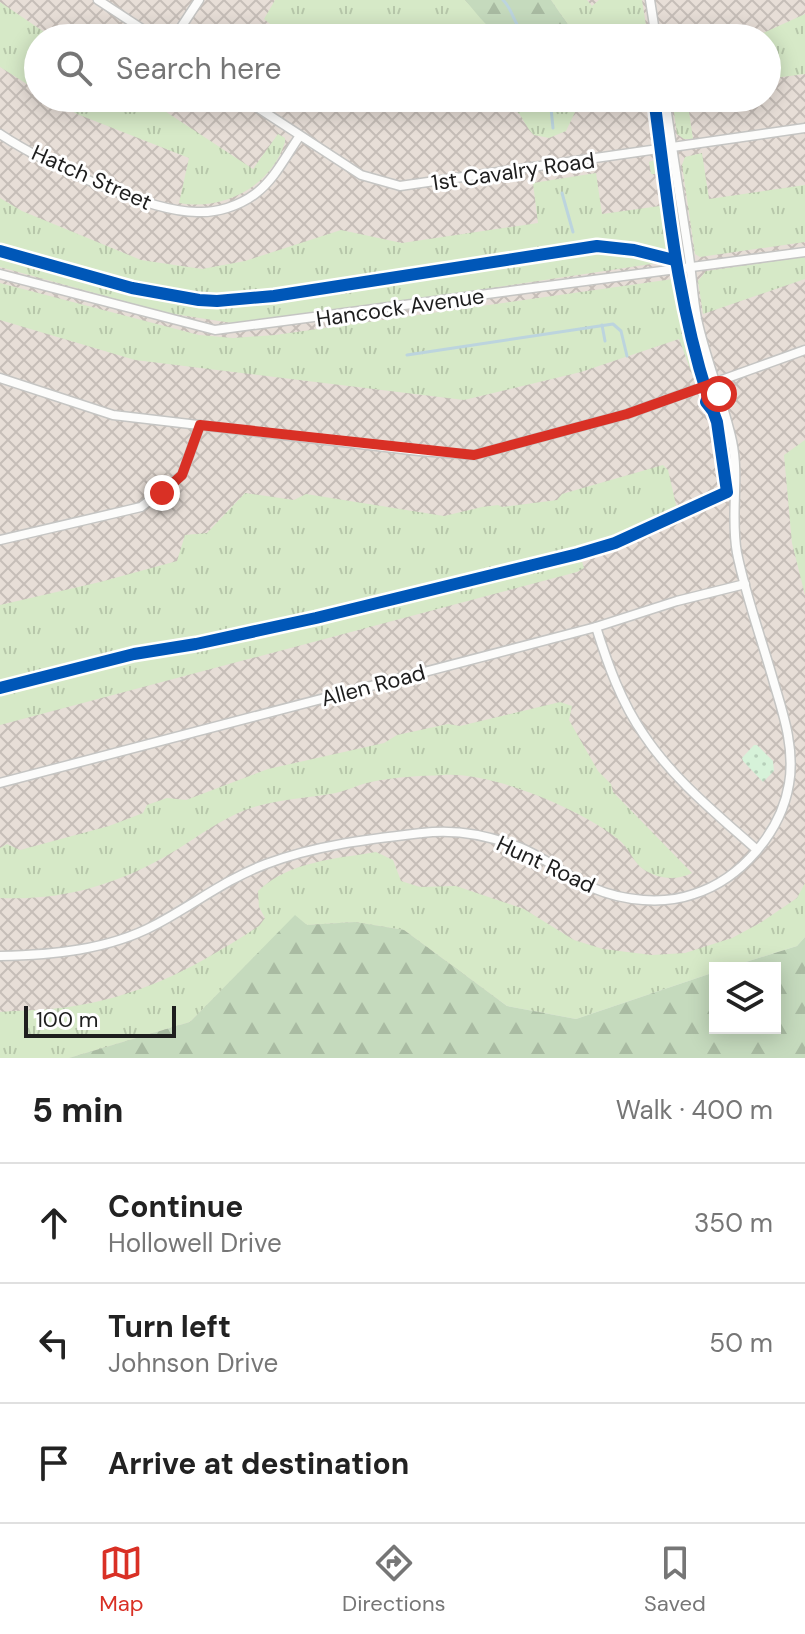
<!DOCTYPE html>
<meta charset="utf-8">
<style>
body{margin:0;font-family:"DM Sans",sans-serif;background:#f6f6f6;color:#222}
.controls{position:absolute;right:24px;bottom:24px;display:grid;overflow:hidden;border-radius:0px;box-shadow:0 4px 20px #0003}
.controls button{width:72px;height:72px;display:grid;place-items:center;padding:0;border:0;border-bottom:2px solid #e0e0e0;background:#fff;color:#222;font:40px sans-serif}
.scale{position:absolute;left:24px;bottom:20px;width:152px;box-sizing:border-box;padding-left:8px;border:4px solid #1e1e1e;border-top:0;font-size:22px;line-height:28px;white-space:nowrap;color:#1e1e1e;-webkit-text-stroke:6px #fff;paint-order:stroke}
.stop{position:absolute;width:24px;height:24px;margin:-18px;border:6px solid #d93025;border-radius:50%;background:#fff}
.stop.end{background:#d93025;border-color:#fff;box-shadow:0 2px 8px #0008}
.list{margin:0;padding:0;list-style:none}
h2{display:flex;justify-content:space-between;align-items:center;height:104px;margin:0;padding:0 32px;font-size:34px}
h2 small{font-size:26px;font-weight:400;color:#767676}
.list li{display:grid;grid-template-columns:52px 1fr auto;gap:24px;align-items:center;box-sizing:border-box;height:120px;padding:0 32px;border-top:2px solid #e0e0e0}
.list b{display:block;font-size:30px;white-space:nowrap}
.list p{margin:0;font-size:26px;white-space:nowrap;color:#767676}
.list em{font-size:26px;font-style:normal;color:#767676}
.icon{flex:none;width:44px;height:44px;fill:none;stroke:currentColor;stroke-width:2;stroke-linecap:round;stroke-linejoin:round}
.map{position:relative;flex:none;width:805px;height:1058px;overflow:hidden}
.search{position:absolute;background:#fff;box-shadow:0 4px 20px #0003;left:24px;right:24px;top:24px;height:88px;display:flex;align-items:center;gap:20px;box-sizing:border-box;padding:0 28px;border-radius:44px;color:#767676;font-size:30px}
.sheet{height:464px;background:#fff}
nav{display:flex;justify-content:space-around;align-items:center;box-sizing:border-box;height:112px;border-top:2px solid #e0e0e0;background:#fff;font-size:22px;color:#767676}
nav a{display:grid;justify-items:center;gap:4px}
nav .on{color:#d93025}
.map>svg:first-child{display:block}
.military{fill:url(#military-cross-hatch);fill-rule:evenodd}
.grass{fill:url(#grass-tufts)}
.forest{fill:url(#forest-firs)}
.park{fill:url(#park-dots)}
.lines{fill:none;stroke-linecap:round;stroke-linejoin:round}
.stream{stroke:#bcd4de;stroke-width:3}
.minor-casing{stroke:#c5c5c3;stroke-width:11}
.minor{stroke:#fcfcfb;stroke-width:8}
.cycleway-casing{stroke:#fff;stroke-width:17}
.cycleway{stroke:#0057b8;stroke-width:12}
.route{stroke:#d93025;stroke-width:10}
.labels{text-anchor:middle;stroke-width:6;stroke-linejoin:round;paint-order:stroke}
.street-label{font-size:22px;fill:#1e1e1e;stroke:#fff}
</style>
<div class="map">
<svg width="805" height="1058" viewBox="0 0 805 1058">
<defs>
<pattern id="military-cross-hatch" width="8" height="8" patternUnits="userSpaceOnUse" patternTransform="scale(2)"><rect width="8" height="8" fill="#e7ded7"/><path d="M0 0l8 8M0 8l8-8" fill="none" stroke="#c6beb8"/></pattern>
<pattern id="grass-tufts" width="24" height="20" patternUnits="userSpaceOnUse" patternTransform="scale(2)"><rect width="24" height="20" fill="#d6e9c7"/><path d="M3 7l-1-3M5 7V3M7 7l1-3M15 17l-1-3M17 17v-4M19 17l1-3" fill="none" stroke="#b7c7aa"/></pattern>
<pattern id="forest-firs" width="22" height="20" patternUnits="userSpaceOnUse" patternTransform="scale(2)"><rect width="22" height="20" fill="#c5dabd"/><path d="M5 1l3.5 6h-7zM16 11l3.5 6h-7z" fill="#a9bba2"/></pattern>
<pattern id="park-dots" width="8" height="8" patternUnits="userSpaceOnUse" patternTransform="scale(2)"><rect width="8" height="8" fill="#d6f2d9"/><path d="M2 2h.1M6 6h.1" fill="none" stroke="#b7cfba" stroke-width="1.8" stroke-linecap="round"/></pattern>
</defs>
<rect width="100%" height="100%" fill="#edece7"/>
<path class="military" d="M 0,0 L 805,0 L 805,930 L 715,968 L 505,999 L 206,1058 L 0,1058 ZM 38,38 L 767,38 L 767,98 L 38,98 Z"/>
<g class="grass">
<polygon points="275,0 465,0 495,32 519,38 287,38 264,19"/>
<polygon points="551,0 587,0 592,6 599,0 642,0 648,38 566,38 575,35"/>
<polygon points="0,2 53,38 38,38 38,91 0,67"/>
<polygon points="805,14 805,74 767,79 767,38 734,38 761,34"/>
<path d="M 49,98 L 145,98 L 253,169 L 278,134 L 285,138 L 285,142 C 271,187 223,211 179,203 L 189,158 L 77,114 Z"/>
<path d="M 379,98 L 485,98 L 481,105 C 442,110 415,119 379,98 Z"/>
<path d="M 497,98 L 634,98 L 578,106 L 566,131 L 549,138 L 534,135 C 520,121 524,108 501,106 Z"/>
<polygon points="672,98 687,98 693,139 684,139 677,134"/>
<polygon points="702,153 709,199 805,185 805,242 700,257 695,254 682,165 685,157"/>
<polygon points="657,159 660,160 673,256 629,247 589,245 271,295 213,299 131,286 0,248 0,198 22,211 141,260 202,269 245,261 341,230 402,243 538,223 533,183 596,173 602,214 660,206 656,174 651,174 649,162"/>
<polygon points="607,248 671,261 418,299 232,323 167,313 0,267 0,253 136,291 213,303 292,296 582,250"/>
<polygon points="805,257 805,279 703,314 698,281 706,271"/>
<path d="M 673,279 C 679,286 695,362 691,371 L 696,374 L 694,379 L 679,339 L 581,372 L 464,400 L 135,360 L 0,320 L 0,283 L 199,335 L 233,338 L 275,335 Z"/>
<polygon points="805,440 805,595 792,543 784,455"/>
<polygon points="663,465 668,470 677,509 573,551 254,628 111,655 0,684 0,605 100,582 177,561 185,535 207,533 245,493 294,500 306,494 444,516 482,507 498,505 502,507 557,500 562,494"/>
<polygon points="581,558 584,568 577,572 0,725 0,693 112,664 180,653 298,627"/>
<path d="M 560,702 L 572,706 L 569,720 L 598,771 L 611,784 L 613,792 L 692,873 C 678,880 661,880 646,871 C 633,864 630,848 618,839 C 580,809 493,772 444,775 C 420,776 394,777 371,782 C 357,785 345,792 330,794 C 298,799 266,800 236,814 C 212,825 190,842 168,855 C 116,885 61,901 0,898 L 0,848 L 7,844 L 20,850 L 109,826 L 143,813 L 147,805 L 167,798 L 186,800 L 268,769 L 384,743 L 397,735 L 448,724 L 460,726 Z"/>
<path d="M 376,852 L 393,860 L 401,881 L 420,887 L 456,886 L 524,909 L 574,940 L 603,949 L 652,955 L 685,953 L 732,938 L 760,923 L 797,898 L 805,883 L 805,937 L 797,946 L 727,968 L 715,968 L 715,972 L 576,1019 L 507,1006 L 404,930 L 355,922 L 307,925 L 295,916 L 190,1022 L 69,1058 L 0,1058 L 0,1012 C 26,1010 54,1010 80,1005 C 149,993 202,963 259,926 L 265,918 L 259,907 L 258,891 C 290,861 335,859 376,852 Z"/>
</g>
<g class="forest">
<path d="M 465,0 L 551,0 L 575,35 C 554,41 517,42 497,33 C 486,27 474,10 465,0 Z"/>
<polygon points="295,915 307,925 355,922 404,930 507,1006 576,1019 715,972 715,1028 775,1028 775,968 727,968 797,946 805,937 805,1058 69,1058 190,1022"/>
</g>
<polygon class="park" points="754,745 757,745 773,761 774,771 763,782 743,761 742,758"/>
<g class="lines">
<g class="stream">
<path d="M 503,0 C 516,13 513,31 533,38"/>
<polyline points="543,38 568,31 598,38"/>
<polyline points="550,98 553,128"/>
<polyline points="562,193 573,232"/>
<polyline points="602,325 605,341"/>
<polyline points="407,355 613,324 621,331 627,356"/>
</g>
<defs>
<g id="minor">
<polyline points="98,0 156,38"/>
<polyline points="650,0 656,38"/>
<polyline points="174,38 199,0"/>
<polyline points="243,98 361,175 400,186 805,128"/>
<path d="M 0,134 C 42,162 148,212 197,212 C 217,213 239,206 255,194 C 274,180 286,156 299,137"/>
<polyline points="0,274 215,330 805,252"/>
<polyline points="0,378 113,415 419,451 474,455 627,414 805,350"/>
<polyline points="0,540 141,507 182,475 200,425"/>
<path d="M 596,627 C 608,665 621,702 644,735 C 673,779 718,815 757,850"/>
<polyline points="0,783 596,627 677,601 745,584"/>
<path d="M 0,956 C 52,955 108,950 155,925 C 193,905 226,879 266,864 C 316,845 370,839 422,833 C 453,829 487,835 516,846 C 544,856 566,876 593,888 C 623,901 663,905 694,894 C 741,879 781,832 789,784 C 795,750 784,716 774,683 C 762,640 746,597 737,553 C 730,516 740,478 732,441 C 723,400 706,361 697,319 C 693,298 692,277 689,256 C 681,203 672,151 665,98"/>
</g>
</defs>
<use href="#minor" class="minor-casing"/>
<use href="#minor" class="minor"/>
<defs>
<g id="cycleway">
<polyline points="0,251 132,288 199,300 217,301 274,296 597,246 634,250 674,260"/>
<path d="M 0,688 L 134,654 L 196,644 L 316,618 L 578,554 L 615,543 L 727,492 L 717,422 L 713,411 L 706,402 L 708,397 C 676,297 668,202 654,98"/>
</g>
</defs>
<use href="#cycleway" class="cycleway-casing"/>
<use href="#cycleway" class="cycleway"/>
</g>
<g class="lines">
<polyline class="route" points="162,493 182,475 200,425 474,455 627,414 714,383 719,394"/>
</g>
<g class="labels">
<g class="street-label">
<text transform="translate(513 171) rotate(-8)" y="8">1st Cavalry Road</text>
<text transform="translate(92 177) rotate(24)" y="8">Hatch Street</text>
<text transform="translate(400 307) rotate(-8)" y="8">Hancock Avenue</text>
<text transform="translate(373 685) rotate(-15)" y="8">Allen Road</text>
<text transform="translate(546 864) rotate(25)" y="8">Hunt Road</text>
</g>
</g>
</svg>
<div class="controls">
<button><svg class="icon" aria-label="layers" viewBox="0 0 24 24"><path d="M12 4l9 5-9 5-9-5zM3 14l9 5 9-5"/></svg></button>
</div>
<div class="scale">100 m</div>
<div class="stop" style="left:719px;top:394px"></div>
<div class="stop end" style="left:162px;top:493px"></div>
<div class="search"><svg class="icon" aria-label="search" viewBox="0 0 24 24"><circle cx="10" cy="10" r="6"/><path d="M15 15l6 6"/></svg>Search here</div>
</div>
<section class="sheet">
<h2>5 min<small>Walk · 400 m</small></h2>
<ul class="list">
<li><svg class="icon" aria-label="ahead" viewBox="0 0 24 24"><path d="M12 20V5M6 11l6-6 6 6"/></svg><div><b>Continue</b><p>Hollowell Drive</p></div><em>350 m</em></li>
<li><svg class="icon" aria-label="left" viewBox="0 0 24 24"><path d="M17 20v-9H6M10 6l-5 5 5 5"/></svg><div><b>Turn left</b><p>Johnson Drive</p></div><em>50 m</em></li>
<li><svg class="icon" aria-label="arrive" viewBox="0 0 24 24"><path d="M6 21V4h12l-3 4 3 4H6"/></svg><div><b>Arrive at destination</b></div></li>
</ul>
</section>
<nav>
<a class="on"><svg class="icon" aria-label="map" viewBox="0 0 24 24"><path d="M3 6l6-2 6 2 6-2v14l-6 2-6-2-6 2zM9 4v14M15 6v14"/></svg>Map</a>
<a><svg class="icon" aria-label="directions" viewBox="0 0 24 24"><path d="M12 3l9 9-9 9-9-9zM9 14v-3h6M13 9l2 2-2 2"/></svg>Directions</a>
<a><svg class="icon" aria-label="saved" viewBox="0 0 24 24"><path d="M7 4h10v16l-5-4-5 4z"/></svg>Saved</a>
</nav>
